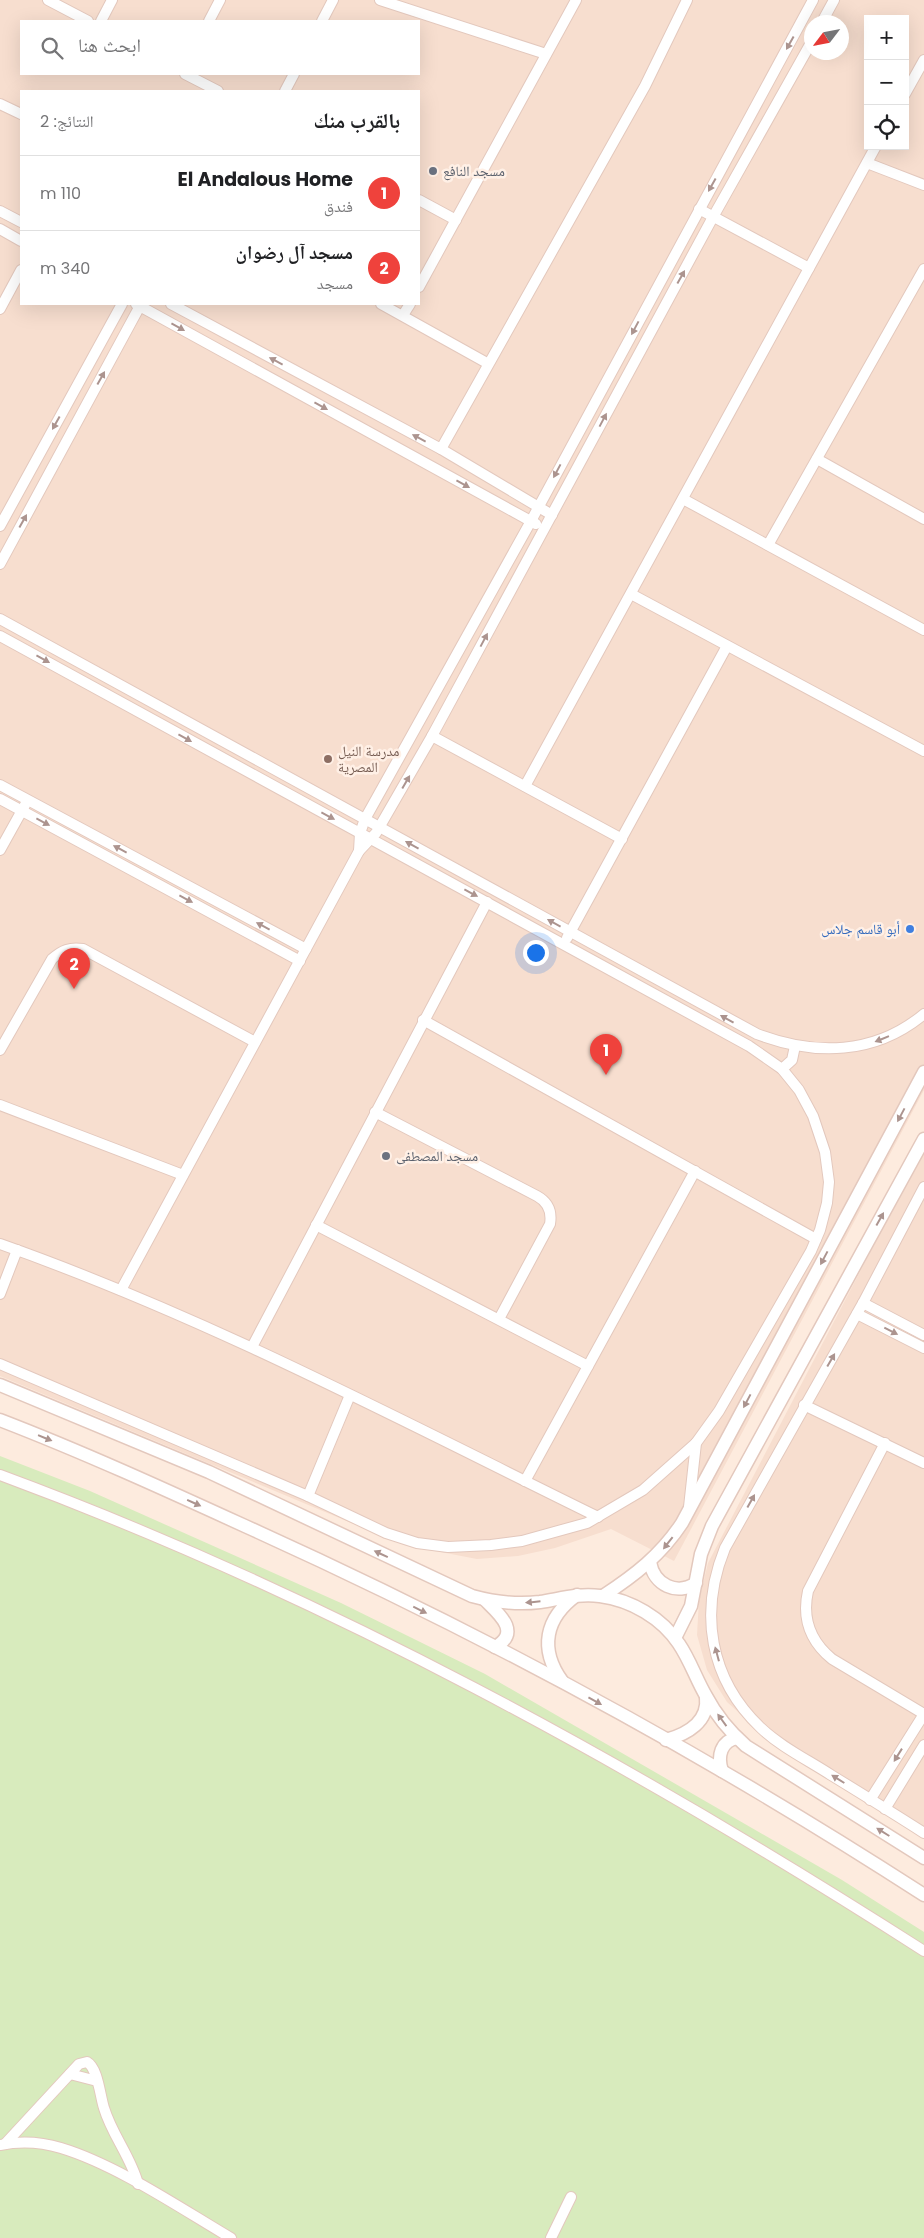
<!DOCTYPE html>
<html lang="ar">
<meta charset="utf-8">
<style>
body{margin:0;font-family:Poppins,"Noto Naskh Arabic",sans-serif;background:#f6f6f6;color:#202124;direction:rtl}
.controls{position:absolute;right:15px;top:15px;display:grid;overflow:hidden;border-radius:0px;box-shadow:0 5px 20px #0002}
.controls button{width:45px;height:45px;display:grid;place-items:center;padding:0;border:0;border-bottom:1px solid #e0e0e0;background:#fff;color:#202124;font:25px sans-serif}
.compass{position:absolute;left:804px;top:15px;width:45px;height:45px;border-radius:50%;background:#fff;box-shadow:0 5px 20px #0002;rotate:238deg}
.you{position:absolute;left:535px;top:952px;width:18px;height:18px;margin:-12px;border:4px solid #fff;border-radius:50%;background:#1a73e8;box-shadow:0 0 0 8px #1a73e833}
.badge{display:grid;place-items:center;width:32px;height:32px;border-radius:50%;background:#ef423c;color:#fff;font-size:16px;font-weight:700}
.pin{position:absolute;translate:-50% -41px;filter:drop-shadow(0 1px 2px #0008)}
.pin::after{content:'';position:absolute;top:26px;width:18px;height:15px;background:inherit;clip-path:polygon(0 0,100% 0,50% 100%)}
.list{margin:0;padding:0;list-style:none}
h2{display:flex;justify-content:space-between;align-items:center;height:65px;margin:0;padding:0 20px;font-size:21px}
h2 small{font-size:16px;font-weight:400;color:#757577}
.list li{display:grid;grid-template-columns:32px 1fr auto;gap:15px;align-items:center;box-sizing:border-box;height:75px;padding:0 20px;border-top:1px solid #e0e0e0}
.list b{display:block;font-size:19px;white-space:nowrap}
.list p{margin:0;font-size:16px;white-space:nowrap;color:#757577}
.list em{font-size:16px;font-style:normal;color:#757577}
.icon{flex:none;width:28px;height:28px;fill:none;stroke:currentColor;stroke-width:2;stroke-linecap:round;stroke-linejoin:round}
.map{position:relative;flex:none;width:924px;height:2238px;overflow:hidden;direction:ltr}
.search{position:absolute;background:#fff;box-shadow:0 5px 20px #0002;left:20px;top:20px;width:400px;height:55px;display:flex;align-items:center;gap:12px;box-sizing:border-box;padding:0 18px;border-radius:0px;color:#757577;font-size:19px}
.panel{position:absolute;background:#fff;box-shadow:0 5px 20px #0002;left:20px;top:90px;width:400px;height:215px;border-radius:0px;direction:rtl}
.map>svg:first-child{display:block}
.residential{fill:#f7decf;fill-rule:evenodd}
.green{fill:#d8ebbd}
.lines{fill:none;stroke-linecap:round;stroke-linejoin:round}
.minor-casing{stroke:#e3c8bd;stroke-width:12}
.tertiary-casing{stroke:#e3c8bd;stroke-width:15}
.minor{stroke:#fff;stroke-width:10}
.tertiary{stroke:#fff;stroke-width:12}
.oneway{fill:#ac948f}
.worship-dot{fill:#6b7280;stroke:#fff0e6;stroke-width:2}
.education-dot{fill:#8d6e63;stroke:#fff0e6;stroke-width:2}
.shop-dot{fill:#3f7fe0;stroke:#fff0e6;stroke-width:2}
.labels{text-anchor:middle;stroke-width:5;stroke-linejoin:round;paint-order:stroke}
.worship-label{font-size:14px;fill:#5b616d;stroke:#fff0e6;text-anchor:start}
.education-label{font-size:14px;fill:#785e54;stroke:#fff0e6;text-anchor:start}
.shop-label{font-size:14px;fill:#366cbe;stroke:#fff0e6;text-anchor:end}
</style>
<div class="map">
<svg width="924" height="2238" viewBox="0 0 924 2238">
<rect width="100%" height="100%" fill="#fdebde"/>
<g class="residential">
<path d="M 0,0 L 924,0 L 924,1090 L 674,1561 L 611,1529 L 555,1548 L 518,1556 L 477,1559 L 404,1545 L 0,1376 ZM 868,19 L 905,19 L 905,146 L 868,146 ZM 21,21 L 419,21 L 419,74 L 21,74 ZM 812,22 L 842,22 L 842,52 L 812,52 ZM 21,91 L 419,91 L 419,304 L 21,304 Z"/>
<polygon points="924,1149 924,1837 754,1726 727,1702 707,1670 697,1635 699,1600 708,1563"/>
</g>
<polygon class="green" points="0,1456 90,1491 341,1603 485,1674 842,1880 924,1932 924,2238 0,2238"/>
<g class="lines">
<defs>
<g id="minor">
<polyline points="48,0 88,21"/>
<polyline points="380,0 546,54"/>
<polyline points="101,21 112,0"/>
<polyline points="209,21 220,0"/>
<polyline points="322,21 333,0"/>
<polyline points="822,22 834,0"/>
<polyline points="185,74 218,91"/>
<polyline points="285,91 294,74"/>
<polyline points="905,94 924,60"/>
<polyline points="0,104 21,114"/>
<polyline points="867,163 924,185"/>
<polyline points="419,200 456,220"/>
<polyline points="699,209 809,268"/>
<polyline points="0,211 21,222"/>
<polyline points="0,229 21,241"/>
<polyline points="419,287 576,0"/>
<polyline points="136,304 536,524"/>
<polyline points="171,304 441,449 552,515"/>
<polyline points="381,304 487,363"/>
<polyline points="0,309 21,270"/>
<polyline points="403,315 410,304"/>
<polyline points="441,449 645,86 687,0"/>
<polyline points="817,459 924,519"/>
<polyline points="683,499 924,630"/>
<polyline points="0,526 122,304"/>
<polyline points="768,545 924,269"/>
<polyline points="0,564 141,304"/>
<polyline points="631,594 924,751"/>
<path d="M 0,619 L 757,1034 C 815,1056 875,1055 924,1014"/>
<polyline points="0,636 749,1046 782,1069 799,1090 813,1116 825,1152 829,1182 827,1203 820,1230 811,1251 719,1411 696,1443 689,1507"/>
<polyline points="432,736 622,839"/>
<polyline points="0,785 306,949"/>
<polyline points="525,786 876,146"/>
<polyline points="0,799 300,961"/>
<polyline points="0,850 25,805"/>
<polyline points="359,851 360,833 365,819 531,521 813,0"/>
<polyline points="567,938 727,646"/>
<polyline points="423,1020 816,1239"/>
<path d="M 0,1050 L 52,959 C 62,950 70,947 83,949 L 255,1042"/>
<polyline points="782,1069 792,1060 795,1046"/>
<polyline points="0,1105 183,1175"/>
<path d="M 375,1112 L 537,1196 C 548,1202 552,1212 550,1224 L 499,1319"/>
<path d="M 924,1187 L 863,1303 L 725,1548 C 699,1612 709,1679 761,1728 C 781,1747 808,1760 831,1775 C 862,1794 893,1813 924,1833"/>
<polyline points="316,1225 588,1366"/>
<path d="M 0,1244 C 207,1317 402,1421 598,1517"/>
<polyline points="121,1290 359,851 376,833 432,736 713,217 812,41"/>
<polyline points="0,1294 17,1250"/>
<polyline points="863,1303 924,1335"/>
<polyline points="857,1314 924,1348"/>
<polyline points="252,1347 487,902"/>
<polyline points="0,1364 308,1496 386,1533 417,1543 448,1547 491,1545 522,1541 587,1523 643,1490 696,1443"/>
<polyline points="804,1405 924,1463"/>
<path d="M 0,1475 C 325,1595 632,1764 924,1951"/>
<polyline points="525,1481 695,1171"/>
<polyline points="308,1496 350,1395"/>
<path d="M 870,1800 L 924,1714 L 832,1659 C 810,1641 802,1618 808,1591 L 885,1443"/>
<polyline points="885,1809 924,1745"/>
<polyline points="70,2074 97,2081"/>
<path d="M 5,2144 L 79,2064 L 87,2062 C 98,2068 100,2096 104,2108 C 112,2135 131,2157 138,2184"/>
<path d="M 0,2145 C 20,2141 41,2142 61,2148 C 117,2165 180,2208 231,2238"/>
<polyline points="551,2238 571,2197"/>
</g>
<g id="tertiary">
<path d="M 0,1385 L 209,1472 L 472,1596 C 494,1602 516,1605 540,1602 C 560,1599 579,1593 600,1596 C 631,1600 662,1618 679,1644 C 690,1660 696,1679 706,1696 C 716,1715 730,1732 746,1746 L 924,1858"/>
<path d="M 0,1420 C 83,1452 164,1489 245,1526 C 480,1632 708,1755 924,1895"/>
<path d="M 650,1562 C 654,1585 677,1596 696,1583"/>
<path d="M 603,1596 C 635,1575 661,1555 682,1523 L 924,1072"/>
<path d="M 485,1600 C 498,1613 522,1632 495,1647"/>
<polyline points="675,1638 691,1606 701,1554 712,1526 924,1139"/>
<path d="M 562,1681 C 539,1649 545,1618 577,1595"/>
<path d="M 666,1740 C 687,1734 709,1722 706,1697"/>
<path d="M 722,1771 C 717,1756 721,1741 737,1738"/>
</g>
</defs>
<use href="#minor" class="minor-casing"/>
<use href="#tertiary" class="tertiary-casing"/>
<use href="#minor" class="minor"/>
<use href="#tertiary" class="tertiary"/>
</g>
<defs><path id="oneway-solid" d="M-6-.8H1V-3.2L6.5 0L1 3.2V.8H-6Z" transform="scale(1.25)"/></defs>
<g class="oneway">
<use href="#oneway-solid" transform="translate(790 43) rotate(119)"/>
<use href="#oneway-solid" transform="translate(712 185) rotate(119)"/>
<use href="#oneway-solid" transform="translate(681 277) rotate(-61)"/>
<use href="#oneway-solid" transform="translate(178 327) rotate(29)"/>
<use href="#oneway-solid" transform="translate(635 328) rotate(118)"/>
<use href="#oneway-solid" transform="translate(276 361) rotate(-152)"/>
<use href="#oneway-solid" transform="translate(101 378) rotate(-61)"/>
<use href="#oneway-solid" transform="translate(321 406) rotate(29)"/>
<use href="#oneway-solid" transform="translate(603 420) rotate(-62)"/>
<use href="#oneway-solid" transform="translate(56 423) rotate(119)"/>
<use href="#oneway-solid" transform="translate(419 438) rotate(-152)"/>
<use href="#oneway-solid" transform="translate(557 471) rotate(118)"/>
<use href="#oneway-solid" transform="translate(463 484) rotate(29)"/>
<use href="#oneway-solid" transform="translate(23 521) rotate(-61)"/>
<use href="#oneway-solid" transform="translate(484 640) rotate(-62)"/>
<use href="#oneway-solid" transform="translate(43 659) rotate(29)"/>
<use href="#oneway-solid" transform="translate(185 738) rotate(29)"/>
<use href="#oneway-solid" transform="translate(406 782) rotate(-60)"/>
<use href="#oneway-solid" transform="translate(328 816) rotate(28)"/>
<use href="#oneway-solid" transform="translate(43 822) rotate(28)"/>
<use href="#oneway-solid" transform="translate(412 845) rotate(-151)"/>
<use href="#oneway-solid" transform="translate(120 849) rotate(-152)"/>
<use href="#oneway-solid" transform="translate(471 893) rotate(28)"/>
<use href="#oneway-solid" transform="translate(186 899) rotate(28)"/>
<use href="#oneway-solid" transform="translate(554 923) rotate(-151)"/>
<use href="#oneway-solid" transform="translate(263 926) rotate(-152)"/>
<use href="#oneway-solid" transform="translate(727 1019) rotate(-151)"/>
<use href="#oneway-solid" transform="translate(882 1039) rotate(158)"/>
<use href="#oneway-solid" transform="translate(901 1115) rotate(118)"/>
<use href="#oneway-solid" transform="translate(880 1219) rotate(-61)"/>
<use href="#oneway-solid" transform="translate(824 1258) rotate(118)"/>
<use href="#oneway-solid" transform="translate(891 1331) rotate(27)"/>
<use href="#oneway-solid" transform="translate(831 1360) rotate(-60)"/>
<use href="#oneway-solid" transform="translate(747 1401) rotate(118)"/>
<use href="#oneway-solid" transform="translate(45 1438) rotate(22)"/>
<use href="#oneway-solid" transform="translate(751 1501) rotate(-61)"/>
<use href="#oneway-solid" transform="translate(194 1503) rotate(24)"/>
<use href="#oneway-solid" transform="translate(668 1543) rotate(128)"/>
<use href="#oneway-solid" transform="translate(381 1554) rotate(-155)"/>
<use href="#oneway-solid" transform="translate(533 1602) rotate(174)"/>
<use href="#oneway-solid" transform="translate(420 1610) rotate(26)"/>
<use href="#oneway-solid" transform="translate(717 1654) rotate(-105)"/>
<use href="#oneway-solid" transform="translate(595 1701) rotate(29)"/>
<use href="#oneway-solid" transform="translate(722 1720) rotate(-126)"/>
<use href="#oneway-solid" transform="translate(898 1755) rotate(122)"/>
<use href="#oneway-solid" transform="translate(838 1779) rotate(-148)"/>
<use href="#oneway-solid" transform="translate(883 1832) rotate(-148)"/>
</g>
<g class="worship-dot">
<circle cx="433" cy="171" r="5"/>
<circle cx="386" cy="1156" r="5"/>
</g>
<circle class="education-dot" cx="328" cy="759" r="5"/>
<circle class="shop-dot" cx="910" cy="929" r="5"/>
<g class="labels">
<g class="worship-label">
<text x="443" y="176">مسجد النافع</text>
<text x="396" y="1161">مسجد المصطفى</text>
</g>
<g class="education-label">
<text x="338" y="756">مدرسة النيل<tspan x="338" dy="16">المصرية</tspan></text>
</g>
<g class="shop-label">
<text x="900" y="934">أبو قاسم جلاس</text>
</g>
</g>
</svg>
<div class="controls">
<button>+</button>
<button>−</button>
<button><svg class="icon" aria-label="locate" viewBox="0 0 24 24"><circle cx="12" cy="12" r="6"/><path d="M12 2v4M12 18v4M2 12h4M18 12h4"/></svg></button>
</div>
<svg class="compass" viewBox="-18 -18 36 36"><path d="M0-13l5 13h-10z" fill="#e53935"/><path d="M0 13l5-13h-10z" fill="#757577"/></svg>
<div class="you"></div>
<div class="pin badge" style="left:606px;top:1075px">1</div>
<div class="pin badge" style="left:74px;top:989px">2</div>
<div class="search"><svg class="icon" aria-label="search" viewBox="0 0 24 24"><circle cx="10" cy="10" r="6"/><path d="M15 15l6 6"/></svg>ابحث هنا</div>
<section class="panel">
<h2>بالقرب منك<small>النتائج: 2</small></h2>
<ul class="list">
<li><span class="badge">1</span><div><b>El Andalous Home</b><p>فندق</p></div><em>110 m</em></li>
<li><span class="badge">2</span><div><b>مسجد آل رضوان</b><p>مسجد</p></div><em>340 m</em></li>
</ul>
</section>
</div>
